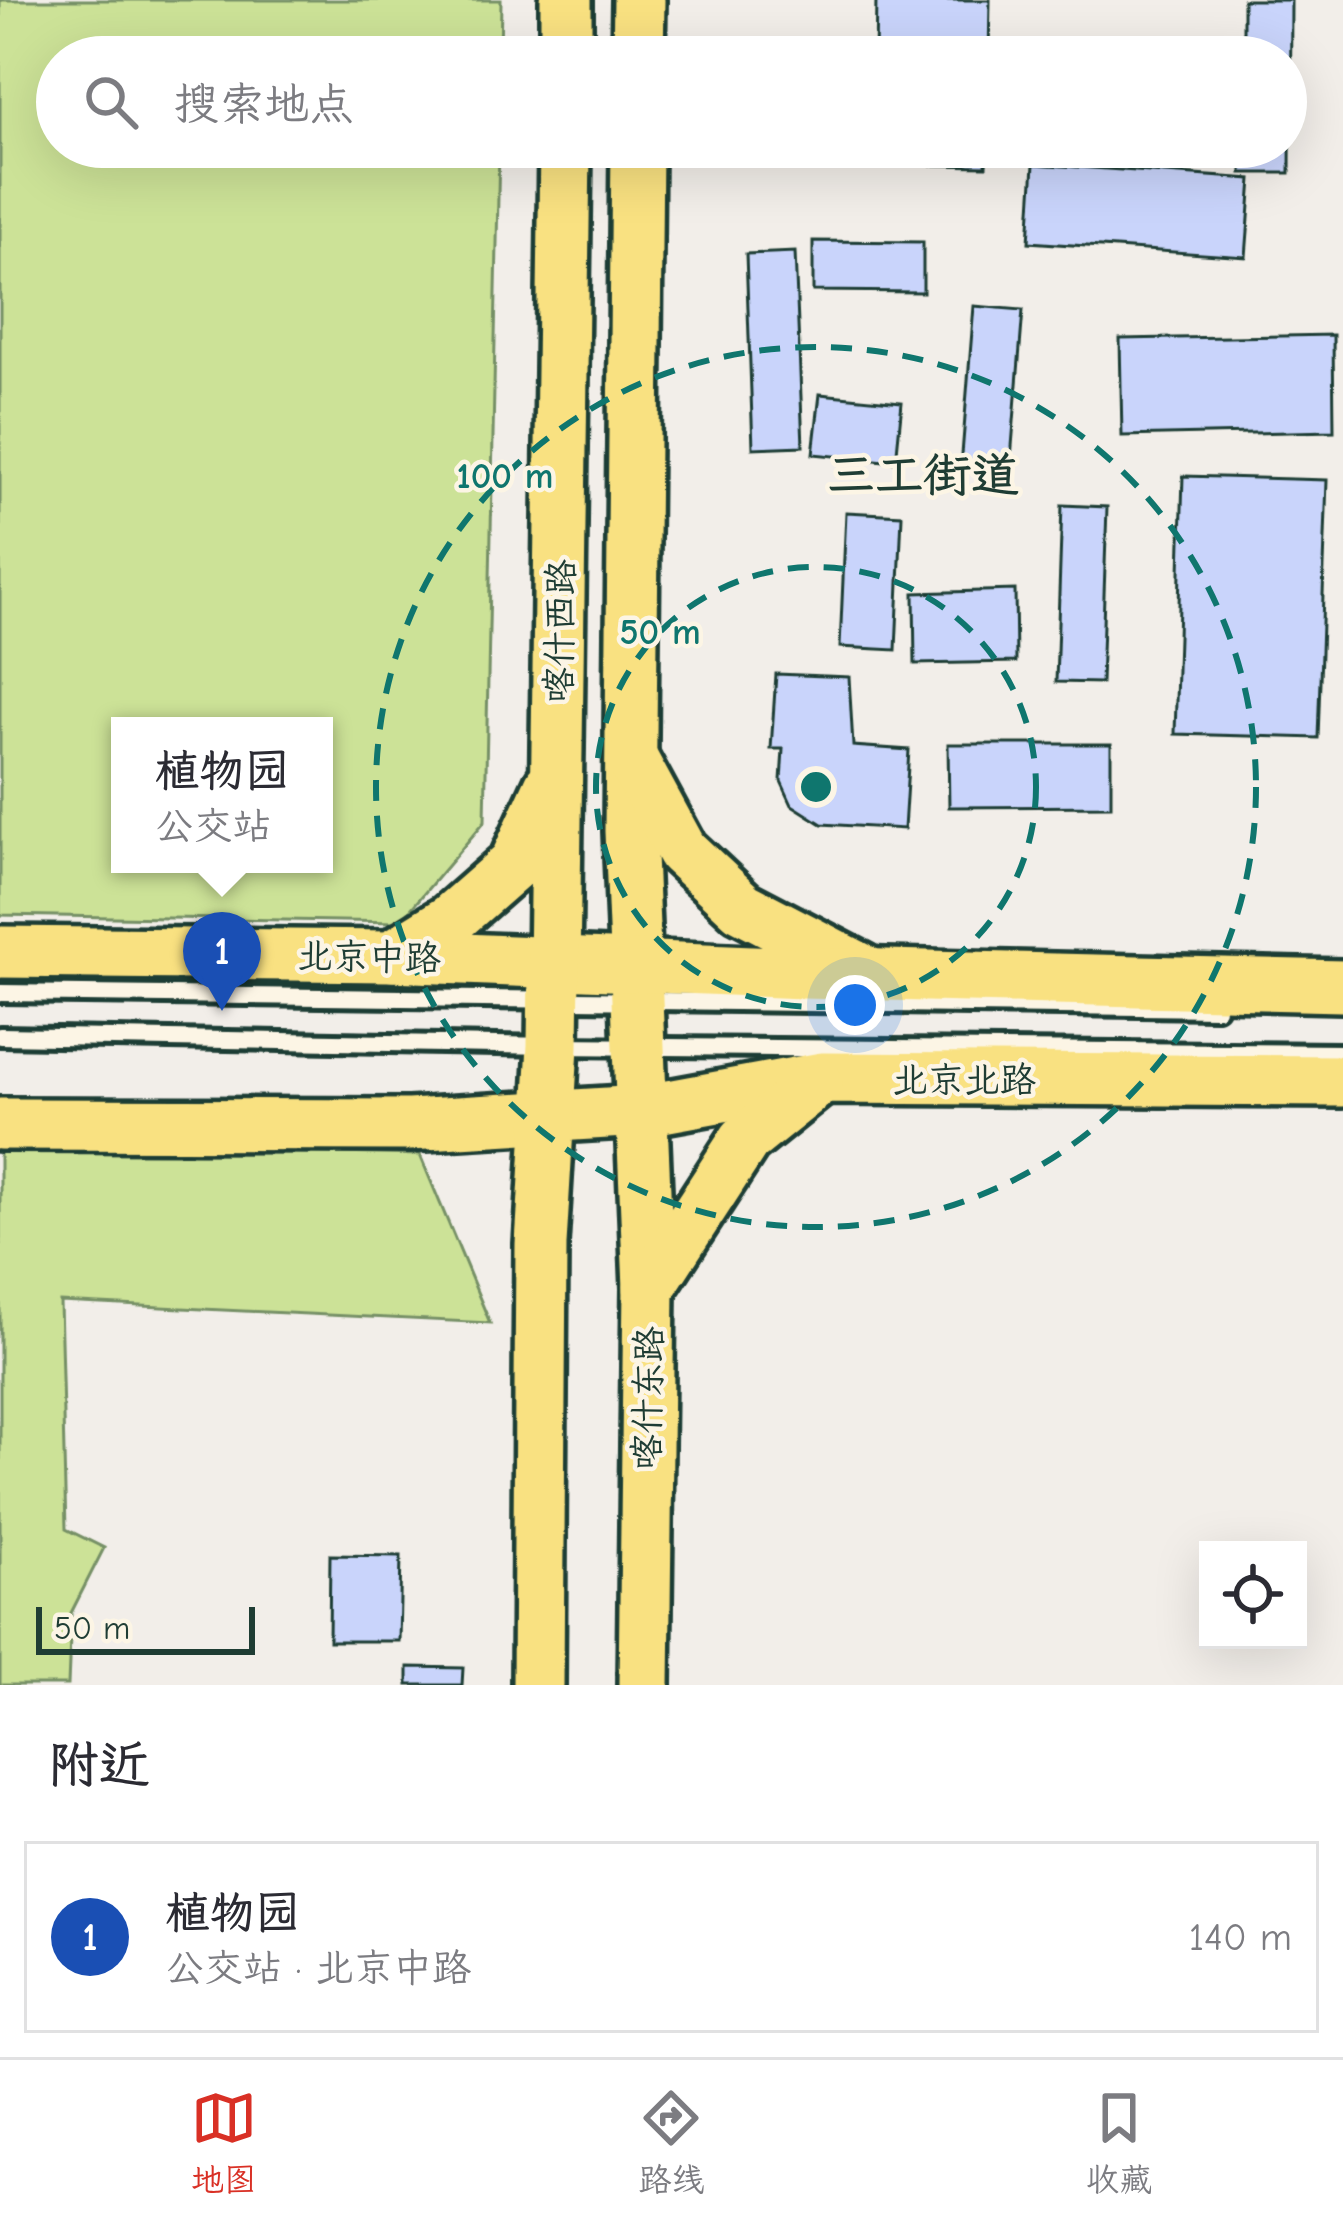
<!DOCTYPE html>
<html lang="zh">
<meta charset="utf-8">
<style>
body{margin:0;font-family:"Comic Neue","LXGW WenKai TC",sans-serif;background:#f2f2f3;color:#2b2b33}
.controls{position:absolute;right:36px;bottom:36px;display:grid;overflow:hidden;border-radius:0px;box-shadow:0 12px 48px #0002}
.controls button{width:108px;height:108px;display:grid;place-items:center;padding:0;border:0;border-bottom:3px solid #e1e1e2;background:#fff;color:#2b2b33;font:60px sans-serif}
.scale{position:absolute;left:36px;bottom:30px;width:219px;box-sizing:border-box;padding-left:12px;border:6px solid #1f3d34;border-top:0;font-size:33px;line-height:42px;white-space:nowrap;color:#1f3d34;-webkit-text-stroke:9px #fcf5e5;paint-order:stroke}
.you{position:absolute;left:855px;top:1005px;width:42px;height:42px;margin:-30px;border:9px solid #fff;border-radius:50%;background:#1a73e8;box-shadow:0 0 0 18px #1a73e833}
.badge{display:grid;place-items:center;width:78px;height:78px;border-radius:50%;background:#d93025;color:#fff;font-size:39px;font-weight:700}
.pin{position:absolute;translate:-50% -99px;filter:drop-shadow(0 3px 6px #0008)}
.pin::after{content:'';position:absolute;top:63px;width:42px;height:36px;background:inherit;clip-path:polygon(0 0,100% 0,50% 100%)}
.popup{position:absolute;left:111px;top:717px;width:222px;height:156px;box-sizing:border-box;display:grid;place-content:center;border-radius:0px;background:#fff;filter:drop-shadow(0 3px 9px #0005);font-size:39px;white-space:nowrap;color:#7c7c81}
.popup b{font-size:45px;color:#2b2b33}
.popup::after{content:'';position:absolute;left:50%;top:100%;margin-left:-24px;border:24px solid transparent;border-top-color:#fff}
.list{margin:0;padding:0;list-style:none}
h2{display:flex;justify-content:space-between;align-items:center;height:156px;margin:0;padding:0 48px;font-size:51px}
h2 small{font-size:39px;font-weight:400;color:#7c7c81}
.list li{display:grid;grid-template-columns:78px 1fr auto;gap:36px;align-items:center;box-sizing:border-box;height:192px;margin:0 24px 24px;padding:0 24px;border:3px solid #e1e1e2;border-radius:0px}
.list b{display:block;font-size:45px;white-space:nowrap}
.list p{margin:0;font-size:39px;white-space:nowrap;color:#7c7c81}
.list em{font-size:39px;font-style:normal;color:#7c7c81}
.icon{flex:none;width:66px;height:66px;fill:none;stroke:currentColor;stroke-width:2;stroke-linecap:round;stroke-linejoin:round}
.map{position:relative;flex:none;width:1343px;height:1685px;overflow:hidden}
.search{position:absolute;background:#fff;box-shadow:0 12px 48px #0002;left:36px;right:36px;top:36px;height:132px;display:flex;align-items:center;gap:30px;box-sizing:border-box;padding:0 42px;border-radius:66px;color:#7c7c81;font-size:45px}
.sheet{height:372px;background:#fff}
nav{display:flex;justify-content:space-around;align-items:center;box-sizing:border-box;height:168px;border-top:3px solid #e1e1e2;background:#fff;font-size:33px;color:#7c7c81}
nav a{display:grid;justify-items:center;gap:6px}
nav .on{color:#d93025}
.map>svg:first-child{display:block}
.green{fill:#cce297;stroke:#769066;stroke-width:3;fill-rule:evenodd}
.building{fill:#c9d4fb;stroke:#1f3d34;stroke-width:3}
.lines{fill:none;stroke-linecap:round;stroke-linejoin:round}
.service-casing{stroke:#1f3d34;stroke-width:26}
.primary-casing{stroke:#1f3d34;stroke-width:60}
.service{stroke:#fcf5e5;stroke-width:16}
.primary{stroke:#f9e181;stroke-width:51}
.ring{fill:none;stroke:#0f766e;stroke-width:6;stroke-dasharray:21 15}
.labels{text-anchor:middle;stroke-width:9;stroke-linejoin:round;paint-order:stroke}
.street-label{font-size:36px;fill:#1f3d34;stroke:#fcf5e5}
.district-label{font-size:48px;font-weight:bold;fill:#1f3d34;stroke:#fcf5e5}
.centre{fill:#0f766e;stroke:#fcf5e5;stroke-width:6}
.ring-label{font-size:36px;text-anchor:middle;font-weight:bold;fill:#0f766e;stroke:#fcf5e5;stroke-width:9;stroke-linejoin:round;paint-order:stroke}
</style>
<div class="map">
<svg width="1343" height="1685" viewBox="0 0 1343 1685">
<rect width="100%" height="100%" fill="#f2eee9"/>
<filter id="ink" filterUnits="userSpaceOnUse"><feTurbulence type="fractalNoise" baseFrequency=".00833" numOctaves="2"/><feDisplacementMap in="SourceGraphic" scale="24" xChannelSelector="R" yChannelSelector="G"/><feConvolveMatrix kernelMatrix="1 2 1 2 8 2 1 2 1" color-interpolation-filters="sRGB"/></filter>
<g filter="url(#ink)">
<g class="green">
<path d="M 0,0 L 501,0 L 500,57 L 57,57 L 57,147 L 499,147 L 485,821 L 400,922 L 0,915 ZM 120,726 L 324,726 L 324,864 L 120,864 Z"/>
<polygon points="0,1145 420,1155 490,1323 60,1302 66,1529 104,1548 71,1613 68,1685 0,1685"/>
</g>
<g class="building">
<polygon points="876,0 990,0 989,57 875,57"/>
<polygon points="1243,0 1291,0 1290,173 1242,173 1242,147 1286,147 1286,57 1243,57"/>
<polygon points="873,147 987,147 986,166 872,164"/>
<polygon points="1034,164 1252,179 1246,257 1029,242"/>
<polygon points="813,241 923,242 923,292 813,291"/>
<polygon points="795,252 803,446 753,448 746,254"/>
<polygon points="974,306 1023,310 1010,471 961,467"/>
<polygon points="1333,335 1334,431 1122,436 1120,339"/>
<polygon points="820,394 902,402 896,462 813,454"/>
<polygon points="1183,476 1327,480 1318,738 1175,734"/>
<polygon points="1062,505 1107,507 1101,683 1056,682"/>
<polygon points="846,512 902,515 896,650 840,647"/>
<polygon points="1015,590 1016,662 915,664 914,593"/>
<polygon points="776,674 849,677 853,746 909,750 904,829 822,824 792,805 781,781 783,749 771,749"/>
<polygon points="948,744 1111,744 1111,806 949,807"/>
<polygon points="330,1555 401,1556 399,1641 329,1641"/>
<polygon points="408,1667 463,1668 462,1685 408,1685"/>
</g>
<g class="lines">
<defs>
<g id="service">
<polyline points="0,993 1217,1008"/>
<polyline points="0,1036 553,1046 1343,1053"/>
</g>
<g id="primary">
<polyline points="566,57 566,0"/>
<polyline points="638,57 639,0"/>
<polyline points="637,147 630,831 649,1288 644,1685"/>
<polyline points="632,759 682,851 742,907 863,970"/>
<polyline points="0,952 392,956 803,973 1343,986"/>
<polyline points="392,956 450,920 515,863 550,786"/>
<polyline points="0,1124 409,1125 641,1111 822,1078 1343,1081"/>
<polyline points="649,1288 745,1140 817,1082"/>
<polyline points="538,1685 541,1244 553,1046 565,147"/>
</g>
</defs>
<use href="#service" class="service-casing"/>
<use href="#primary" class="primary-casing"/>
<use href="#service" class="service"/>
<use href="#primary" class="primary"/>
</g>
</g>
<g class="ring">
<circle cx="816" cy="787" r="220"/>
<circle cx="816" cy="787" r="440"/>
</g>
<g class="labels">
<g class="street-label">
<text transform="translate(559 631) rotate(-89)" y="13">喀什西路</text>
<text transform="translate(369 956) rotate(1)" y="13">北京中路</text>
<text x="964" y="1092">北京北路</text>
<text transform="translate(647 1398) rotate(-89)" y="13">喀什东路</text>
</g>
<g class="district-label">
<text x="923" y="491">三工街道</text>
</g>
</g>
<circle cx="816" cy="787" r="18" class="centre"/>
<g class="ring-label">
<text x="505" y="488">100 m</text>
<text x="660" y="644">50 m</text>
</g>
</svg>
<div class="controls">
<button><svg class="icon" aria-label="locate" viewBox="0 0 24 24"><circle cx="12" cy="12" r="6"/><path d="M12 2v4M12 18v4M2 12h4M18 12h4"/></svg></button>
</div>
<div class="scale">50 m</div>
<div class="you"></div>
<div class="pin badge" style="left:222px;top:1011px;background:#1a4fb4">1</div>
<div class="popup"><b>植物园</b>公交站</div>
<div class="search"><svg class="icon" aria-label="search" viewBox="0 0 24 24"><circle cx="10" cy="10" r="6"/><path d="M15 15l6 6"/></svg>搜索地点</div>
</div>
<section class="sheet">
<h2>附近<small></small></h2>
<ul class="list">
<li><span class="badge" style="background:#1a4fb4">1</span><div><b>植物园</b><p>公交站 · 北京中路</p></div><em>140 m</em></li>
</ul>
</section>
<nav>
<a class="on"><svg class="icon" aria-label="map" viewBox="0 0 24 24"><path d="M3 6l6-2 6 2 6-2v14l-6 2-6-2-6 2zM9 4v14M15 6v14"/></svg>地图</a>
<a><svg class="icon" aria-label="directions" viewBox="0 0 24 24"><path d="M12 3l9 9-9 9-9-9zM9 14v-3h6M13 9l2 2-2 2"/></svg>路线</a>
<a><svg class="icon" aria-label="saved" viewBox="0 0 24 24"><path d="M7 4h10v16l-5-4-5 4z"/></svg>收藏</a>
</nav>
